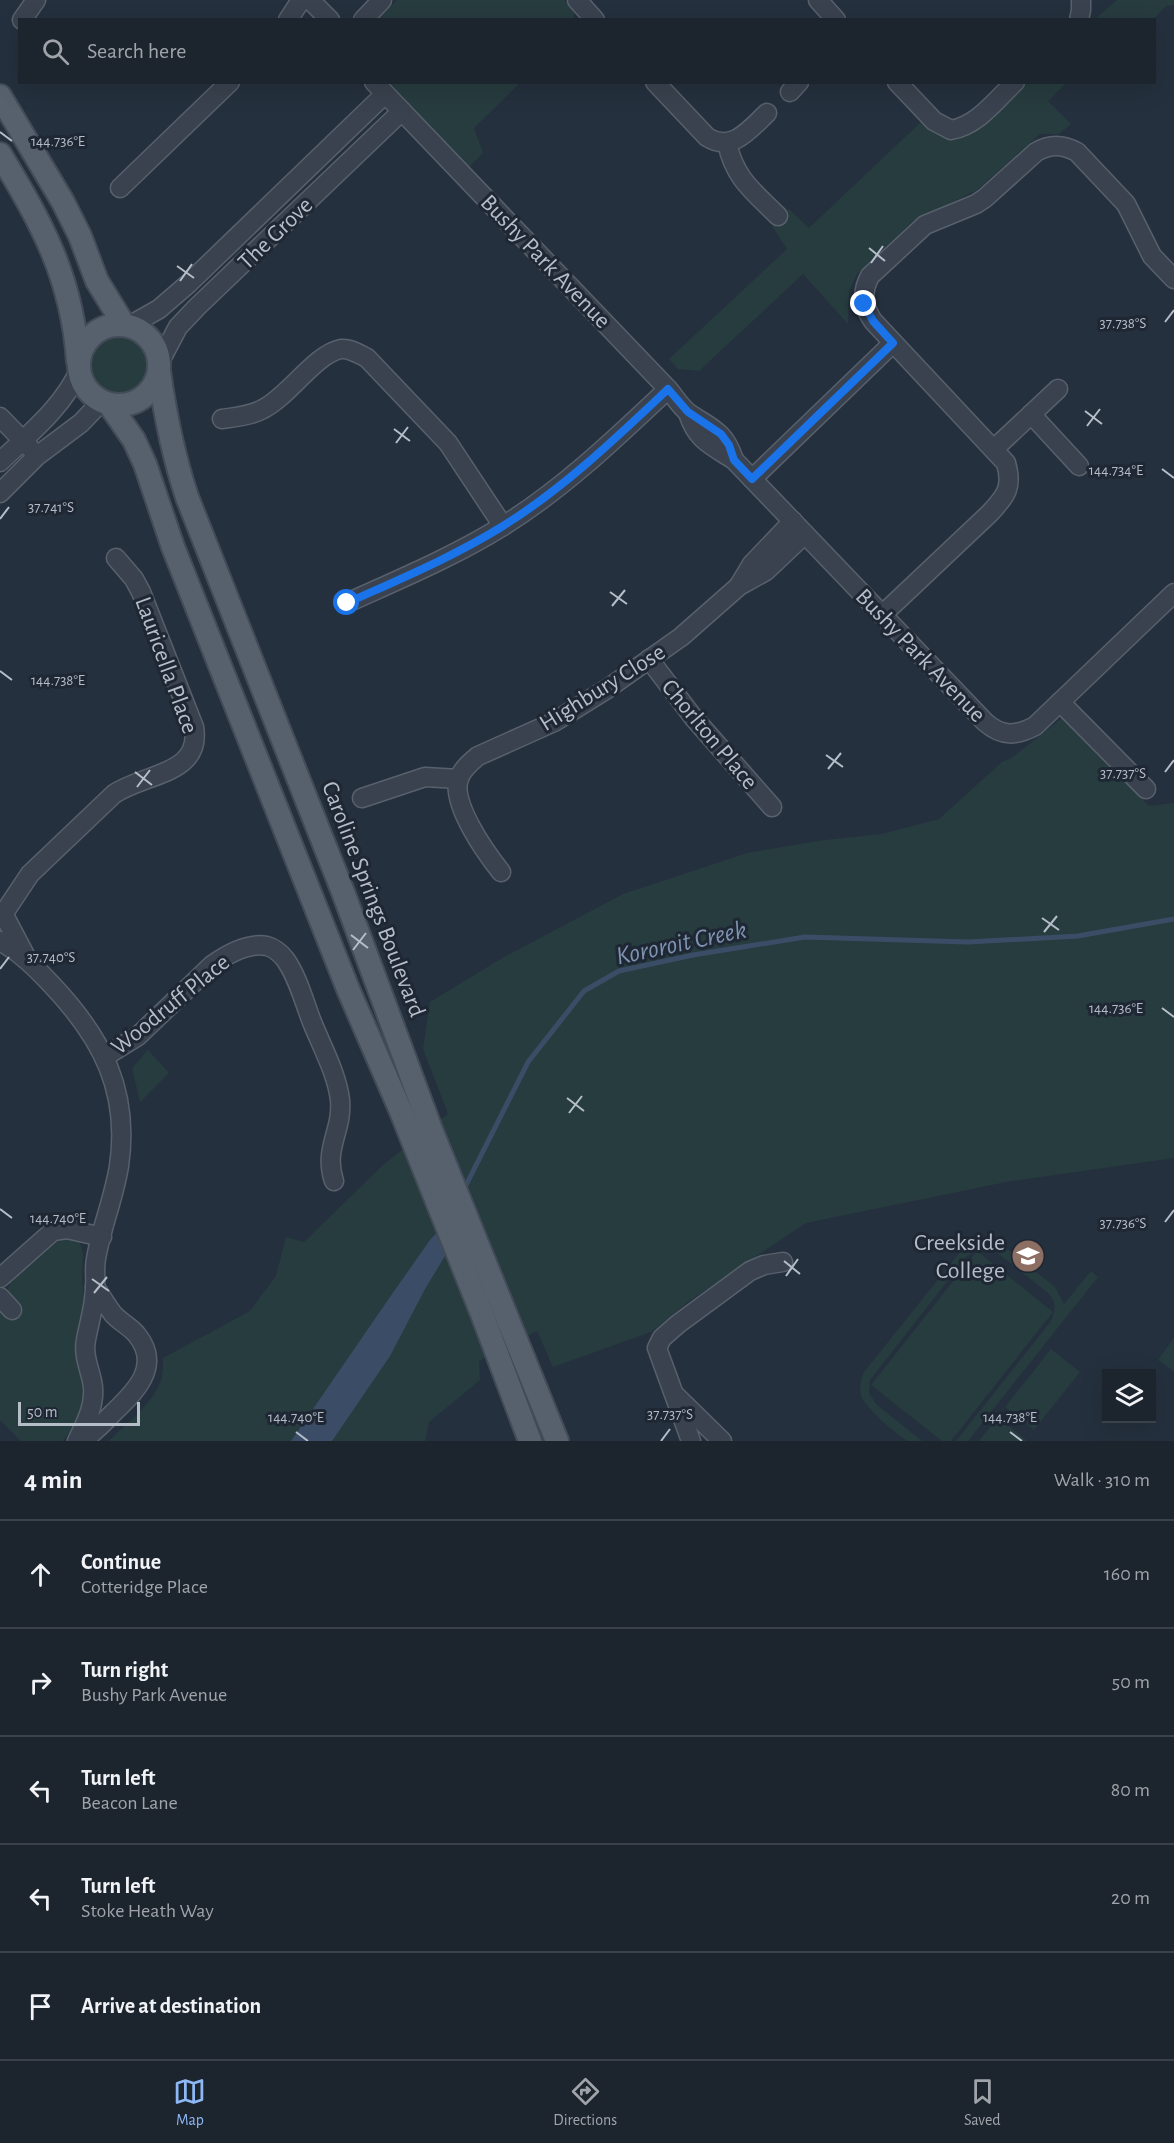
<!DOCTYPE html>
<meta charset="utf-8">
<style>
body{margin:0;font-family:"Alegreya Sans",sans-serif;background:#29303a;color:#f1f3f6}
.controls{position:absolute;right:18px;bottom:18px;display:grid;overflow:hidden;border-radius:0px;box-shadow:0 6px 24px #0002}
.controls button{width:54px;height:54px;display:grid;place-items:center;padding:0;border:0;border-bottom:2px solid #3a414a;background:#1c242e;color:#f1f3f6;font:30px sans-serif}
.scale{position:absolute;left:18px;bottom:15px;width:122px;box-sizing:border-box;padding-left:6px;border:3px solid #b5bdc9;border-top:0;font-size:16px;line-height:21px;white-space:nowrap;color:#b5bdc9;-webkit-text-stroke:4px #1e2733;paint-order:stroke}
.stop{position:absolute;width:18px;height:18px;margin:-14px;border:4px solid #1a73e8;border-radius:50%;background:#fff}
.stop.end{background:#1a73e8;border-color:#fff;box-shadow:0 2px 6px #0008}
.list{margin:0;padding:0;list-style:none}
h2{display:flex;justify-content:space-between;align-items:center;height:78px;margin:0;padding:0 24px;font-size:26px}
h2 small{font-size:20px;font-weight:400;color:#a0a4aa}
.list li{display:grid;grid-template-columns:39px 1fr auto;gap:18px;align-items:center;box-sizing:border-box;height:108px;padding:0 24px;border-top:2px solid #3a414a}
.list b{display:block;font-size:22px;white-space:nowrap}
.list p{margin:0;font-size:20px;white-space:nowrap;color:#a0a4aa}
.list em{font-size:20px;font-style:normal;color:#a0a4aa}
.icon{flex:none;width:33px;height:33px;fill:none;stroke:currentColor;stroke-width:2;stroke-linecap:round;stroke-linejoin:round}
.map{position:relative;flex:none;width:1174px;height:1441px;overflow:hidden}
.search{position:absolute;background:#1c242e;box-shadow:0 6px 24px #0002;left:18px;right:18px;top:18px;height:66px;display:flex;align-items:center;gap:15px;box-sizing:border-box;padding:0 21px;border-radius:0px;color:#a0a4aa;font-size:22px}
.sheet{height:618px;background:#1c242e}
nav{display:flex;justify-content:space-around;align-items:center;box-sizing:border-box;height:84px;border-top:2px solid #3a414a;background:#1c242e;font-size:16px;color:#a0a4aa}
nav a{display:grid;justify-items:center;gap:3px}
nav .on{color:#8db7f5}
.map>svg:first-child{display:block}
.green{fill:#273c3f}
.water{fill:#3b4d66}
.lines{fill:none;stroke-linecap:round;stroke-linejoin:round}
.stream{stroke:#3b4d66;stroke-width:5}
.minor-casing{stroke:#57606c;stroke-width:21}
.major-casing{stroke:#424b57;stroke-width:26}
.minor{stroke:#39424e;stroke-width:18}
.major{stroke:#57616e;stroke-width:22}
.route{stroke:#1a73e8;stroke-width:8}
.ticks{fill:none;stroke:#b5bdc9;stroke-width:2}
.labels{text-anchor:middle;stroke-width:6;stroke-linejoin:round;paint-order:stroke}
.street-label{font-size:24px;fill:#b5bdc9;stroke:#1e2733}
.poi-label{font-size:24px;fill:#b5bdc9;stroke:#1e2733;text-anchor:end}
.water-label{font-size:26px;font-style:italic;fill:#7d93b0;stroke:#1e2733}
.ticks-label{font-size:15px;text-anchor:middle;fill:#b5bdc9;stroke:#1e2733;stroke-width:6;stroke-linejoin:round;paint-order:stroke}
</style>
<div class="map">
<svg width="1174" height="1441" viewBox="0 0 1174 1441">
<rect width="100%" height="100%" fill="#25303e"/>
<g class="green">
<polygon points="397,0 564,0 575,11 573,20 376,19"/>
<polygon points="1117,0 1174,0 1174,5 1166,6 1153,19 1095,19"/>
<polygon points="388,83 520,83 474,128 483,153 468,168"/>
<path d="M 1026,83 L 1066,83 L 1048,101 L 1071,124 L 1059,134 L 1040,134 L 977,190 L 913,221 L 857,274 L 849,290 L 848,324 L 803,274 L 699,371 L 678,369 L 669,359 L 787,249 L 772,226 L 789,209 L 809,228 L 922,121 C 927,125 932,130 937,134 C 967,152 1007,101 1026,83 Z"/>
<circle cx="119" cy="365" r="28"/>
<path d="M 1062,718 L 1149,806 L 1174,803 L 1174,1158 L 1006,1182 L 806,1223 L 689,1301 L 651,1332 L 553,1367 L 537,1331 L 479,1361 L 480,1380 L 429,1422 L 425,1441 L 109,1441 C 125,1424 149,1408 159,1385 C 163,1377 163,1367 163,1358 L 250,1311 L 276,1276 L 286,1237 L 304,1242 L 384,1164 L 448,1114 L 423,1049 L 430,1002 L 504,957 L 623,894 L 747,853 L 825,840 L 882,834 L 939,819 L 1002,762 L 1013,757 Z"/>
<polygon points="148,1050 169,1073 140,1102 132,1068"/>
<polygon points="63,1233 79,1239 83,1254 82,1277 85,1306 83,1377 85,1399 78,1422 63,1441 21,1441 0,1420 0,1305 9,1297 8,1289 12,1277"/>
<path d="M 982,1239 L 1000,1243 L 1055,1287 L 1064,1304 L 1091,1271 L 1098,1277 L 968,1441 L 956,1441 L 1051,1321 C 1056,1310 1056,1303 1049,1294 L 995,1251 L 981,1248 L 967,1256 L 870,1380 L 869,1393 L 876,1404 L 922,1441 C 918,1441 912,1441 908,1441 C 898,1436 863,1406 861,1395 C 859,1387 861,1380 864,1372 L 961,1251 L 972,1241 Z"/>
<polygon points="977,1251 1053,1312 951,1441 942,1441 871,1385"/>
<polygon points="1174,1338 1174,1372 1158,1360"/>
<polygon points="1051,1349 1080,1372 1034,1430 1005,1407"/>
<polygon points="998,1417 1026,1440 1026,1441 979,1441"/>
</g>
<polygon class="water" points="441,1228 457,1236 425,1289 390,1356 332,1441 291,1441 390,1297 430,1240"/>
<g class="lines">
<polyline class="stream" points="463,1191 528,1062 584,991 619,971 693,955 805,937 968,942 1078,936 1174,919"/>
<defs>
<g id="minor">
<polyline points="310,0 330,20"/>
<polyline points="577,0 595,20"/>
<polyline points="818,0 836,20"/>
<polyline points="22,20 36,0"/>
<polyline points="288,20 301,0"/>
<polyline points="363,20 382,0"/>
<polyline points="1079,20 1081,10 1081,0"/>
<path d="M 374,82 L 668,389 C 675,397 681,408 690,414 C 713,429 725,432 734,460"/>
<path d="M 655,82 L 707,137 C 732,153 750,129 767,113"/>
<path d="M 897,82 L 934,121 L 951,130 C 978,125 995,101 1015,82"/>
<polyline points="790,92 799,82"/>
<path d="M 727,143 C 735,179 753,191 778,216"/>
<polyline points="120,188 230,82"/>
<polyline points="129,326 159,309 188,284 385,94"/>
<polyline points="159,363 178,327 197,307 402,111"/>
<path d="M 688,413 C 697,441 711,445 734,460 L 985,722 C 1002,737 1016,736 1035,726 L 1174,593"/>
<polyline points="1031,414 1079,466"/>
<polyline points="0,417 30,448"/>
<path d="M 222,419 C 235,417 250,416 263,409 C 289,396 315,354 341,349 C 350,348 359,354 367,358 L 448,443 L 503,526"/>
<polyline points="994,449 1058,389"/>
<path d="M 0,462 C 29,434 62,408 79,371"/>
<polyline points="752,479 893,343"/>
<polyline points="0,493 37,456 81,423 101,402"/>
<polyline points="740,584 752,564 793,521"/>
<path d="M 347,603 C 400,579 453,557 503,526 C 564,488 616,438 668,389"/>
<path d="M 882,615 L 990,513 C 1006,496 1013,487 1006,463 L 873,321 C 863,306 861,293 870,276 L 925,225 L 976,204 L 985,198 L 1036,152 C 1050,144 1062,144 1077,152 L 1126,204 L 1152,256 L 1174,279"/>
<polyline points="649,659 693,717 772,807"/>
<polyline points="1060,702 1146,789"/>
<polyline points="362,798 425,777 459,779"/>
<path d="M 501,872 C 486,853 450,803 459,778 C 463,768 471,762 478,756 L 554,722 L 607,689 L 681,637 L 739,586 L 766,571 L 805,534"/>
<path d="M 6,910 L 30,874 L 114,794 C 145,773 202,775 194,727 L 141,592 L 134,579 L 116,558"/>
<polyline points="6,919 26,957"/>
<path d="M 0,941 C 21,953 36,968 52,985 C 102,1038 130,1091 119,1166 C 114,1198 101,1228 96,1259 C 94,1268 96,1277 95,1287 C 95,1305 89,1323 86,1340 C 83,1354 89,1367 92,1381 C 97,1402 86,1423 77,1441"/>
<path d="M 104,1057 L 138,1036 L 212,965 C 226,955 248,942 267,946 C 274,948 281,954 285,959 C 298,977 304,1002 312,1022 C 322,1047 337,1074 340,1100 C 343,1131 323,1148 334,1181"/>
<polyline points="0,1278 53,1231 67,1229 102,1237"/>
<polyline points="0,1297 12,1310"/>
<polyline points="676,1396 722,1441"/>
<path d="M 82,1441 C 94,1433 103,1423 113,1413 C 135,1392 162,1366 137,1335 C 131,1327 120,1322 113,1314 C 107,1306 101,1296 95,1287"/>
<polyline points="691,1441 657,1348 662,1338 678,1324 750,1271 764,1265 783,1262"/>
</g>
<g id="major">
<polyline points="0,96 63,202 80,236 97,281 124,325"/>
<path d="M 0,154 C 42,224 72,277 78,361"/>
<circle cx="119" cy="365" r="40"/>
<path d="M 159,371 C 165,414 173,455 187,497 L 343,892 L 432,1132 L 557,1441"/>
<polyline points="109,404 134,440 145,464 173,547 348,989 400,1109 482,1314 530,1441"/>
</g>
</defs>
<use href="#minor" class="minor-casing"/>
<use href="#major" class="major-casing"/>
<use href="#minor" class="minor"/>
<use href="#major" class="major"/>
</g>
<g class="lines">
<path class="route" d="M 347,603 C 400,579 453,557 503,526 C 564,488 616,438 668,389 L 688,412 L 721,434 L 729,445 L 734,460 L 752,479 L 893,343 L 873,321 L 864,304"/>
</g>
<path class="ticks" d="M 0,132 L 12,141M 869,248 L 885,261M 871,263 L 883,246M 177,266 L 194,278M 180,281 L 192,264M 1165,322 L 1174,310M 1085,411 L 1102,424M 1087,426 L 1100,409M 394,429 L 410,441M 396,443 L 408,427M 1162,469 L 1174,478M 0,519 L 9,507M 610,592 L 627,604M 612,606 L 625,590M 0,671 L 12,680M 826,755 L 843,767M 828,769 L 841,753M 135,772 L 152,785M 1165,772 L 1174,760M 137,787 L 150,770M 1042,918 L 1059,930M 1044,932 L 1057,916M 351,935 L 368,948M 353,950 L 366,933M 0,969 L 9,957M 1162,1008 L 1174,1017M 567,1098 L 584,1111M 569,1113 L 582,1096M 0,1209 L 12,1218M 1165,1222 L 1174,1210M 784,1261 L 800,1274M 786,1276 L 798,1259M 92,1279 L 109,1291M 94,1293 L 107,1277M 296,1432 L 308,1441M 1010,1432 L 1022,1441M 661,1441 L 670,1429"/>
<defs>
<symbol id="school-disc" viewBox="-11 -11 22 22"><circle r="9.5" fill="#8d6e63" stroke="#1e2733"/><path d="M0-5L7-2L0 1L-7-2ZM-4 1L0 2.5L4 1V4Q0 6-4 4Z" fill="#fff"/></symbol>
</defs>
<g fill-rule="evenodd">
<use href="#school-disc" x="1009" y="1237" width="38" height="38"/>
</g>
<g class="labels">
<g class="street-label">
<text transform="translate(275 233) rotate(-44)" y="8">The Grove</text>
<text transform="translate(546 261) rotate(46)" y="8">Bushy Park Avenue</text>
<text transform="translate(921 655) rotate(46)" y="8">Bushy Park Avenue</text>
<text transform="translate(167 665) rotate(70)" y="8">Lauricella Place</text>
<text transform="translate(602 687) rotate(-32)" y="8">Highbury Close</text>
<text transform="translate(710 734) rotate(50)" y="8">Chorlton Place</text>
<text transform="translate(374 899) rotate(69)" y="8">Caroline Springs Boulevard</text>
<text transform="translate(170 1004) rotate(-39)" y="8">Woodruff Place</text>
</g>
<g class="poi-label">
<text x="1005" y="1250">Creekside<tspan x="1005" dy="28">College</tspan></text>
</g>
<g class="water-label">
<text transform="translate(681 942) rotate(-12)" y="9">Kororoit Creek</text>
</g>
</g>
<g class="ticks-label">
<text x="58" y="146">144.736°E</text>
<text x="1123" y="328">37.738°S</text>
<text x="1116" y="475">144.734°E</text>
<text x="51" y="512">37.741°S</text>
<text x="58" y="685">144.738°E</text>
<text x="1123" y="778">37.737°S</text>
<text x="51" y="962">37.740°S</text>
<text x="1116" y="1013">144.736°E</text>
<text x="58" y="1223">144.740°E</text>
<text x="1123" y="1228">37.736°S</text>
<text x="670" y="1419">37.737°S</text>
<text x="296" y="1422">144.740°E</text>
<text x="1010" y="1422">144.738°E</text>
</g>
</svg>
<div class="controls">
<button><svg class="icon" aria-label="layers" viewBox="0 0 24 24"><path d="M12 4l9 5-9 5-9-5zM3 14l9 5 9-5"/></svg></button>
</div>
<div class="scale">50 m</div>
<div class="stop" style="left:347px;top:603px"></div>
<div class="stop end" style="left:864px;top:304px"></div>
<div class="search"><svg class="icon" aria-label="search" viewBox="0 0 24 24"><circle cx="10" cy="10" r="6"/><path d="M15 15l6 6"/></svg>Search here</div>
</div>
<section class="sheet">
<h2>4 min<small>Walk · 310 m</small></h2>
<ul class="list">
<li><svg class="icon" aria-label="ahead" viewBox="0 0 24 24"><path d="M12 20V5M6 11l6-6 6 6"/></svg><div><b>Continue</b><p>Cotteridge Place</p></div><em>160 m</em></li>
<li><svg class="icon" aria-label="right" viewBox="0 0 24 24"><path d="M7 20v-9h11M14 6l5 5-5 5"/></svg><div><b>Turn right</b><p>Bushy Park Avenue</p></div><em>50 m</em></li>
<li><svg class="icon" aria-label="left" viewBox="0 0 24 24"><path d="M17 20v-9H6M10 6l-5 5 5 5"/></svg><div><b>Turn left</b><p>Beacon Lane</p></div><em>80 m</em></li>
<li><svg class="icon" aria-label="left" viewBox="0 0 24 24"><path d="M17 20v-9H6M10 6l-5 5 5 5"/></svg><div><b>Turn left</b><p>Stoke Heath Way</p></div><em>20 m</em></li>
<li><svg class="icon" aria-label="arrive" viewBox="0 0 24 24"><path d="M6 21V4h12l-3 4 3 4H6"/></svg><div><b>Arrive at destination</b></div></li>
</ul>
</section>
<nav>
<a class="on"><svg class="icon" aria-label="map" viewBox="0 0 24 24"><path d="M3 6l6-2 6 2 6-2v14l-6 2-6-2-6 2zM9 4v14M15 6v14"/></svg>Map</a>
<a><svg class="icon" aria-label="directions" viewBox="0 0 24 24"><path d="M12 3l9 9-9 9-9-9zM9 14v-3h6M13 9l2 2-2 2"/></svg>Directions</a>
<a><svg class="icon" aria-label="saved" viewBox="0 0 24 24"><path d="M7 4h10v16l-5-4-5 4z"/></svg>Saved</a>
</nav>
